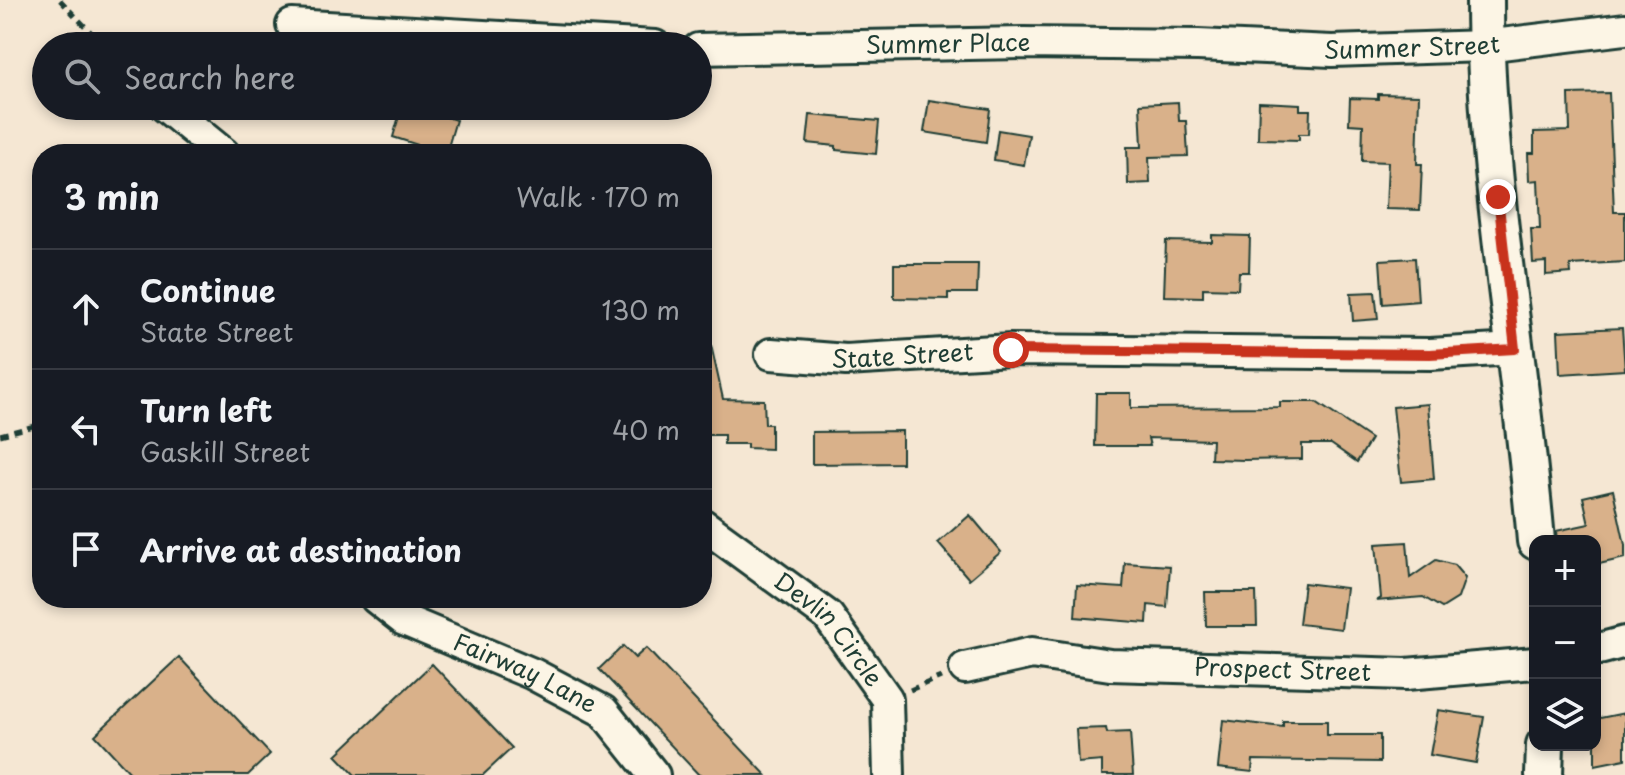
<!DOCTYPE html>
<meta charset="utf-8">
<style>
body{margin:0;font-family:"Playpen Sans",sans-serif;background:#20242c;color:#f1f3f6}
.controls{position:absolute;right:24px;bottom:24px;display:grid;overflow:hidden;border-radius:16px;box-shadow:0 4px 12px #0003}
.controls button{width:72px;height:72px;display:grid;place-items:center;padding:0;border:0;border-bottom:2px solid #363941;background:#171b24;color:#f1f3f6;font:40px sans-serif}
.stop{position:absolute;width:24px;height:24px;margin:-18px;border:6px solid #c8321e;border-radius:50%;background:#fff}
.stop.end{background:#c8321e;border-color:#fff;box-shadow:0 2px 8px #0008}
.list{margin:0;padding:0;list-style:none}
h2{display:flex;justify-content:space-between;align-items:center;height:104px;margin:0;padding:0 32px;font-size:34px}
h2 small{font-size:26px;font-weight:400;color:#9ea1a6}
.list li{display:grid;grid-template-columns:52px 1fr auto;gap:24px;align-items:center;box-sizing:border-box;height:120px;padding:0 32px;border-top:2px solid #363941}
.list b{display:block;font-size:30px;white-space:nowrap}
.list p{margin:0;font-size:26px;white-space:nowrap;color:#9ea1a6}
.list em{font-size:26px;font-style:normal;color:#9ea1a6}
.icon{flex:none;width:44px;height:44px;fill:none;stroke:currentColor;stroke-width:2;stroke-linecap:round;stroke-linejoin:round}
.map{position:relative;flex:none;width:1625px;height:775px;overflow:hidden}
.search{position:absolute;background:#171b24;box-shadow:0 4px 12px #0003;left:32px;top:32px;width:680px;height:88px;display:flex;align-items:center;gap:20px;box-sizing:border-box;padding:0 28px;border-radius:44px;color:#9ea1a6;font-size:30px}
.panel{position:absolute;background:#171b24;box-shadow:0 4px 12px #0003;left:32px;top:144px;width:680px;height:464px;border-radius:32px}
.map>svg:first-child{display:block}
.building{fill:#d9b18a;stroke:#1f3d34;stroke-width:2}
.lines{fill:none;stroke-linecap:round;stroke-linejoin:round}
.minor-casing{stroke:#1f3d34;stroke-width:36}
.tertiary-casing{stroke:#1f3d34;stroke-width:42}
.path{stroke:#1f3d34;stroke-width:5;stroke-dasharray:8 6;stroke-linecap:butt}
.minor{stroke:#fcf5e5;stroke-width:30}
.tertiary{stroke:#fcf5e5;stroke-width:36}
.route{stroke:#c8321e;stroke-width:10}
.labels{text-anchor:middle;stroke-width:7;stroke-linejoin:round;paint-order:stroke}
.street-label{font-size:24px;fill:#1f3d34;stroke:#fcf5e5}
</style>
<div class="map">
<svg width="1625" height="775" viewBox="0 0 1625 775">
<rect width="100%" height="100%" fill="#f5e7d3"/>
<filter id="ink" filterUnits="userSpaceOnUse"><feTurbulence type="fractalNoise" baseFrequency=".0125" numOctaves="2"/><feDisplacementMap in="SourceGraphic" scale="16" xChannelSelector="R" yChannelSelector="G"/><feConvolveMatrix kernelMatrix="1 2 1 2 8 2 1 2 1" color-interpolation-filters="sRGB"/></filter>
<g filter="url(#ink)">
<g class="building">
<polygon points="1609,93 1614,212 1625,212 1625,262 1570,265 1571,273 1546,275 1546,262 1533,263 1531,229 1540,229 1538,180 1529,181 1528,153 1534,153 1534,132 1570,131 1569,94"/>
<polygon points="1378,94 1419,95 1417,164 1422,164 1420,210 1386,209 1388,162 1362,161 1363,125 1349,124 1350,98 1378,99"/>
<polygon points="929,100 990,109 986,142 924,132"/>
<polygon points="1178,102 1179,121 1186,121 1188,156 1149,157 1150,183 1128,184 1127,147 1142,147 1140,104"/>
<polygon points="1259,102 1300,104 1300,110 1310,110 1309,134 1299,134 1299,140 1258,139"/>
<polygon points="402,106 412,106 456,120 446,154 393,137"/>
<polygon points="810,115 879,121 876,154 836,150 836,146 807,143"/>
<polygon points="998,130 1029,135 1024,165 994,160"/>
<polygon points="1212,235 1250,236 1249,272 1239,272 1238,289 1203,288 1203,297 1164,296 1166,241 1212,242"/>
<polygon points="1415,258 1418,301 1383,304 1380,260"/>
<polygon points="894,264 978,264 977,293 948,293 948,299 894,298"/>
<polygon points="1375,292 1378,319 1353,321 1351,293"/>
<polygon points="1622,328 1625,370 1560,374 1558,331"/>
<polygon points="711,345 723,399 764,400 765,424 771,424 771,449 747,448 747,444 724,444 724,435 702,435 702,346"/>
<polygon points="1096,393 1131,393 1131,408 1280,407 1280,402 1316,402 1371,439 1357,462 1331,444 1302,444 1302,459 1245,460 1211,459 1212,440 1148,438 1150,446 1095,446"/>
<polygon points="1428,404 1434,479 1401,482 1393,407"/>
<polygon points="902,431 902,463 812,464 812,432"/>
<polygon points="1613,490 1625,545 1625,558 1595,565 1595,541 1557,541 1556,531 1589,524 1583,497"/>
<polygon points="970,515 1001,552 969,579 938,543"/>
<polygon points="1407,542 1410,578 1436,560 1454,565 1465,578 1458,598 1442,608 1423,597 1376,601 1381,598 1376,544"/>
<polygon points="1125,563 1170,566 1167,607 1148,605 1147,623 1075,617 1077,585 1123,588"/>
<polygon points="1304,583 1346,588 1341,629 1299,624"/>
<polygon points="1205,592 1256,592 1257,626 1206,626"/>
<polygon points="623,646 635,658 646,648 766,775 699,775 599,669"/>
<polygon points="179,657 270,754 248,775 132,775 95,735"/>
<polygon points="432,664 512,748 483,775 355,775 336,755"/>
<polygon points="1438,710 1484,717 1476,763 1430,755"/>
<polygon points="1625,713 1625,759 1595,765 1595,719"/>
<polygon points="1223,720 1283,727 1283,721 1327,721 1327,735 1380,735 1380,762 1253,760 1252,772 1218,768"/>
<polygon points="1106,728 1107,733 1130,732 1133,775 1102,775 1102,761 1078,763 1076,729"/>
</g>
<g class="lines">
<defs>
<g id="minor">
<polyline points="292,25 655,46"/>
<path id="s1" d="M 698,49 L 1023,43 L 1198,45 L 1332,51 L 1485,46 L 1625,29"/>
<polyline points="165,106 224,154"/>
<path id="s2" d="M 771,354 L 846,360 L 1011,350 L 1430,354 L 1515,349"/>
<path id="s3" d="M 702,524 L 828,616 L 887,699 L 889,775"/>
<path id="s4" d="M 376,598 L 404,620 L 533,674 L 603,711 L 654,775"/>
<polyline points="1595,650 1625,642"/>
<path id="s5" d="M 965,668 L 1032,653 L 1110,665 L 1406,674 L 1535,663"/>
</g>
<g id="tertiary">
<path d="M 1485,0 C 1485,181 1521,361 1536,541"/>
<polyline points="1544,775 1545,745"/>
</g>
</defs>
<use href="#minor" class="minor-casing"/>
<use href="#tertiary" class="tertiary-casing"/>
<g class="path">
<polyline points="60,0 104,46"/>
<polyline points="0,435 42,424"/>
<polyline points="910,690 941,677"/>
</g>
<use href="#minor" class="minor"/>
<use href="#tertiary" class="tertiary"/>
</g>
</g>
<g class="lines" filter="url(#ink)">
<polyline class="route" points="1011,350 1430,354 1515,349 1498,197"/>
</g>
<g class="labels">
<g class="street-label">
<text dy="8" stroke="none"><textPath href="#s1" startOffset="250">Summer Place</textPath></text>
<text dy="8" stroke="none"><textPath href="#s1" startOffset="714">Summer Street</textPath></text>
<text dy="8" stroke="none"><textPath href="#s2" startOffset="132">State Street</textPath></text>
<text dy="8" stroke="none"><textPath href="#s3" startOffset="166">Devlin Circle</textPath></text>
<text dy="8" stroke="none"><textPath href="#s5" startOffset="320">Prospect Street</textPath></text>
<text dy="8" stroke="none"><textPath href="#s4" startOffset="168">Fairway Lane</textPath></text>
</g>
</g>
</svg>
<div class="controls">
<button>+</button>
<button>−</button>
<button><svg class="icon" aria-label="layers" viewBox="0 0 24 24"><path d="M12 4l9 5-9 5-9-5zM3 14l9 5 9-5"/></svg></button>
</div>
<div class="stop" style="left:1011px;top:350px"></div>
<div class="stop end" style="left:1498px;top:197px"></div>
<div class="search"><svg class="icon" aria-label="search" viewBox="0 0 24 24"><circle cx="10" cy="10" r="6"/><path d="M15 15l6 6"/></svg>Search here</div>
<section class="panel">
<h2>3 min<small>Walk · 170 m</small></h2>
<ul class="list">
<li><svg class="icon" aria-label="ahead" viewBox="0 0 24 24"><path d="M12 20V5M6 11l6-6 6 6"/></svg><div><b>Continue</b><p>State Street</p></div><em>130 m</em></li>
<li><svg class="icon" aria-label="left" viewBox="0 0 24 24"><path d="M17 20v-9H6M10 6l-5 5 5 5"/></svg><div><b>Turn left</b><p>Gaskill Street</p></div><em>40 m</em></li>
<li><svg class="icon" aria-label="arrive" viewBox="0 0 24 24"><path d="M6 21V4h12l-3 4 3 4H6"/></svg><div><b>Arrive at destination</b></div></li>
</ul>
</section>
</div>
